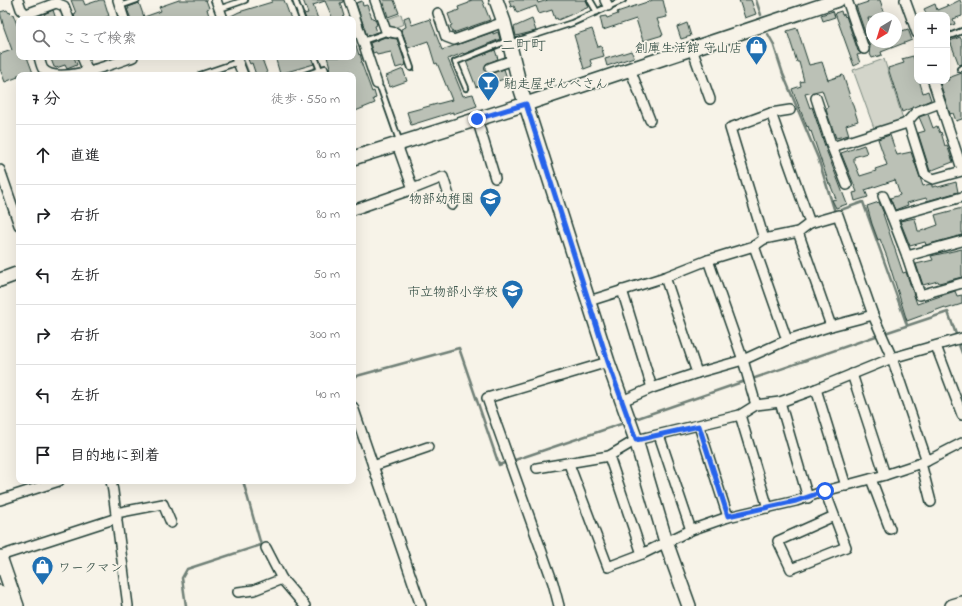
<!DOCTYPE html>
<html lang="ja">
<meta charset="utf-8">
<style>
body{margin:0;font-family:"Indie Flower","Klee One",sans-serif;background:#f6f6f6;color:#202124}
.controls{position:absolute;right:12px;top:12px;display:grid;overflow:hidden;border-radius:8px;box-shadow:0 4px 16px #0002}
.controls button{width:36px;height:36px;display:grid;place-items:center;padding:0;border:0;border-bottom:1px solid #e0e0e0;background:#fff;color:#202124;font:20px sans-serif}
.compass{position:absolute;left:866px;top:12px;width:36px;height:36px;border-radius:50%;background:#fff;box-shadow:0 4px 16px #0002;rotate:218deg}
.stop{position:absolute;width:12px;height:12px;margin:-9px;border:3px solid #2563eb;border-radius:50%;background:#fff}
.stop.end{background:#2563eb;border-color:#fff;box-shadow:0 1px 4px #0008}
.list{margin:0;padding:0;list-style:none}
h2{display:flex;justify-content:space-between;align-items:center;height:52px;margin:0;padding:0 16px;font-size:17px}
h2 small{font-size:13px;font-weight:400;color:#757577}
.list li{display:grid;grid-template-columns:26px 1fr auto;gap:12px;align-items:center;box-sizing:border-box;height:60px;padding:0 16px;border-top:1px solid #e0e0e0}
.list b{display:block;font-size:15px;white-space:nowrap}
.list em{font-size:13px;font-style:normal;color:#757577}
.icon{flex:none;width:22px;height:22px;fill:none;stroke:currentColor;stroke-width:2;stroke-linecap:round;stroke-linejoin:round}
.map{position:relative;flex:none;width:962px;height:606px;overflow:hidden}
.search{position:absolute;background:#fff;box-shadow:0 4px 16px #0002;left:16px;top:16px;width:340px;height:44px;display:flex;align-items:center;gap:10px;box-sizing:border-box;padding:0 14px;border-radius:8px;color:#757577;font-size:15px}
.panel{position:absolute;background:#fff;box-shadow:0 4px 16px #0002;left:16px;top:72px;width:340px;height:412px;border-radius:8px}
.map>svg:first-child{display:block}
.green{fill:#d3d5ca;stroke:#79897f}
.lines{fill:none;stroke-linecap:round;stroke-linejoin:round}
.stream{stroke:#6f8077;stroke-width:2.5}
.building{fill:#bbc1b6;stroke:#1f3d34}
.lane-casing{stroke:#1f3d34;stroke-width:8}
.street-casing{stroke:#1f3d34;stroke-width:12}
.secondary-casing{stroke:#1f3d34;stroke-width:16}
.lane{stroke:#f7f3e8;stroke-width:4.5}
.street{stroke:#f7f3e8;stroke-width:9}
.secondary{stroke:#f7f3e8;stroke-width:13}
.route{stroke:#2563eb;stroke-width:5}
.labels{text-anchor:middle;stroke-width:3.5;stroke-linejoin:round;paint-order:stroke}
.poi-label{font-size:13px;fill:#1f3d34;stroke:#f7f3e8;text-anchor:end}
.quarter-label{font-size:15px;fill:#1f3d34;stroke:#f7f3e8}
</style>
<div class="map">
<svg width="962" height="606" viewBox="0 0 962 606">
<rect width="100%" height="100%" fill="#f7f3e8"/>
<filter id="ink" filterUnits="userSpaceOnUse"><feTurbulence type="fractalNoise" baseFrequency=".025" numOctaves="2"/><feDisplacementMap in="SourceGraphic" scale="8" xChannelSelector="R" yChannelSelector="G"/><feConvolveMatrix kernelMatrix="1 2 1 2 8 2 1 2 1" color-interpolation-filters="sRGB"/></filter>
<g filter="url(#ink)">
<g class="green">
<polygon points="401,14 404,24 393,28 388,26 385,20"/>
<polygon points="884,59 903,119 876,128 874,128 853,70"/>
</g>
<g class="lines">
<g class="stream">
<polyline points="756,0 761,15"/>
<polyline points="225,12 228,19"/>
<polyline points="768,34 773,43 783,74 818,158 835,212 863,202 907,325"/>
<polyline points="242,57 249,75"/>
<polyline points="885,333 948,312 957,337"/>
<polyline points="958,342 962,353"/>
<polyline points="353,377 459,348 499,465 507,462"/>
<polyline points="752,379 876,336"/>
<polyline points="635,419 745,381"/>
<polyline points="512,461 621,424"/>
<polyline points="186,606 182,578 187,569 261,545 243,481"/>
</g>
</g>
<g class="building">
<polygon points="71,0 83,0 85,5 100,0 104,0 109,16 101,19 75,19 74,14 76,13"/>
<polygon points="179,0 206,0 209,8 207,9 210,19 131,19 127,9 129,9 128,7 139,3 144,17 161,11 159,7"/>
<polygon points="272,0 284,0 291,19 229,19 229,17 239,12 272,2"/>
<polygon points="303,0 343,0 343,2 340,3 344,16 342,17 342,19 333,19 325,1 313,5 318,19 306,19 304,14 308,13"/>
<polygon points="383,0 394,0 399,13 388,17"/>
<polygon points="473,0 482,0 490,20 453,33 450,26 452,25 448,14 459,10 458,7 469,3 469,1"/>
<polygon points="509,0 537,0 538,3 548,0 586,0 589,7 558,20 557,18 555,19 552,10 539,14 536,6 517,13 514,6 511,7"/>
<polygon points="653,0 663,0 667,17 657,19 663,35 643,41 636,19 603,30 600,17 606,16 607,18 618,14 617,12"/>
<polygon points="739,0 751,0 756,14 745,18"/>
<polygon points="867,0 880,0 886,18 868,18 872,29 872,42 896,42 896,33 908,29 912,40 881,52 882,55 872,58 869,52 870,47 856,6 868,2"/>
<polygon points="960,0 962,5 962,16 953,19 955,24 947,27 947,15 926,15 927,15 924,9 935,4 937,10 947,6 947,4 948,6"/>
<polygon points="362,1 363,6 367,5 372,18 375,19 377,25 375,26 377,32 367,36 356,3"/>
<polygon points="7,10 9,13 10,12 11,15 13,14 19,30 19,57 27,57 33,73 27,75 17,75 18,77 5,82 0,69 0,54 12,50 4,28 0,12"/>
<polygon points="53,10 56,19 46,19 44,14"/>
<polygon points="833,11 835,17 823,21 821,15"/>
<polygon points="841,11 842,15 844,14 845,17 846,16 858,51 861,54 857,55 860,63 854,66 835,13"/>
<polygon points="409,16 412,25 430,19 442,50 493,32 493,34 498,32 500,39 464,54 463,53 448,59 463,96 473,94 477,106 453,114 453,112 411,125 407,112 452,100 437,63 435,64 428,41 408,48 401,29 406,27 404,18"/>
<polygon points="532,19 536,31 516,36 514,27"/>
<polygon points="687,23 691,36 681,39 677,27"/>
<polygon points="797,28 809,65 822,62 828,80 843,75 858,121 846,125 849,135 836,138 827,113 826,108 828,107 822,90 805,94 810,108 812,107 827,152 847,204 836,208 832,200 836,199 830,184 829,184 811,131 810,132 808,126 807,127 792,89 801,86 800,82 804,81 799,62 797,62 787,31"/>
<polygon points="592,29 598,47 601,46 604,56 590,60 592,66 584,69 574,35"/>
<polygon points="385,37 397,39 406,65 396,68 391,52 377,55 376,52 373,53 370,43"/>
<polygon points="960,37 962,41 962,64 959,65 950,41"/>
<polygon points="354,39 359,55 360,54 362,61 361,62 372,92 374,91 376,98 373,99 375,103 353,112 353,83 354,83 353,75 352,75 350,71 339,75 331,75 329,68 330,67 327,57 353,57 353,40"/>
<polygon points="495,50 498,59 486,64 485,70 489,74 504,69 507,78 495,82 494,80 476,87 466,61"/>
<polygon points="631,51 634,57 607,66 605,59"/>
<polygon points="913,56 917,68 917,81 919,81 920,83 923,93 928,91 931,100 902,112 888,68 904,63 902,59"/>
<polygon points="57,57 74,57 77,65 67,69 65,65 56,68 55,67 54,67 51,59"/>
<polygon points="247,57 267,57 262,59 268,75 256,75 252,63 250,64"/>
<polygon points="283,57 311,57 314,64 280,74 276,60 283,58"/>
<polygon points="403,69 407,81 390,87 386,76"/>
<polygon points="962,73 962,119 956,121 953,113 950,114 940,83 949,80 948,78"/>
<polygon points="928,114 933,128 937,126 940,133 941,132 945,146 947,145 953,162 930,171 918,133 925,131 919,117"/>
<polygon points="890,135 897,155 911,152 923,186 930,184 932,185 932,187 937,186 938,187 956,182 958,192 927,201 926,198 907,203 908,205 895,210 890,198 900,195 895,180 865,190 868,197 855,201 853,193 857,192 841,153 864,145 867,153 854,157 854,161 860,176 876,171 875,169 887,165 878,139"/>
<polygon points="879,202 884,214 883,214 903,273 906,272 917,304 955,291 957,296 962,295 962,304 946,309 945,307 907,321 887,257 880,239 878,240 872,224 867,206"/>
<polygon points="962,208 962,235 926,245 925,242 910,246 900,221 915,218 918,231 921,231 938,225 935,215"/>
<polygon points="962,249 962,277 939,283 938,281 923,285 916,264 933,260 931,256"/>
</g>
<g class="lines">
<defs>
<g id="lane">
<polyline points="295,0 302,19"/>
<polyline points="590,0 597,12"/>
<polyline points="120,6 137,0"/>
<polyline points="219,9 245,0"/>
<polyline points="396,33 400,36 411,68"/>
<polyline points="947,37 962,31"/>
<polyline points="363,41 383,34 386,31"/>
<polyline points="511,43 572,23 623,0"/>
<polyline points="315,57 320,70"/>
<polyline points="960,69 962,68"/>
<polyline points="200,75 238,62"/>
<polyline points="305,75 325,68 327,75"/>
<polyline points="377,84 381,89 400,143"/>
<polyline points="466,88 455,62 507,41"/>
</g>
<g id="street">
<polyline points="18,0 21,9 27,16"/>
<polyline points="118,0 124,19"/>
<polyline points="216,0 223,19"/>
<polyline points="349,0 377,84"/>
<polyline points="375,0 386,31 396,33"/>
<polyline points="605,0 608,6"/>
<polyline points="847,0 864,49"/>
<polyline points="905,0 917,33"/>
<polyline points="438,13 446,37 454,40 504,22"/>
<polyline points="26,19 29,13 56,3 64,6 69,19"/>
<polyline points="692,49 710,99"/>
<path d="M 39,57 C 40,60 41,66 43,69 C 57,86 115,63 133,57"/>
<polyline points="82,57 88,71"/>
<polyline points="236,57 243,75"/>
<polyline points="490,68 513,60"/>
<polyline points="630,69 650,120"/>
<polyline points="933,81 962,169"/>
<polyline points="816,98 832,147"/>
<polyline points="940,103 916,112 908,121 925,175 933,179 962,171"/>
<polyline points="771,113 810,223"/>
<polyline points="477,119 495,178"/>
<polyline points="0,170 19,225"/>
<polyline points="847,185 832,147 904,124 908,121"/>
<polyline points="413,189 443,177 452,205"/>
<polyline points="883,196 892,217"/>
<polyline points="962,197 892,217 907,256 920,295 962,283"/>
<polyline points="353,210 413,189 399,150 400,143"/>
<polyline points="798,232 831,326"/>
<polyline points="764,239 730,128 771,113 790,110"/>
<polyline points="754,246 787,340"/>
<polyline points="907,256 962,241"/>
<polyline points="708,260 743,360 756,405"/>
<polyline points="665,277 697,373"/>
<polyline points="622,290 652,388"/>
<polyline points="589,301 665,277 708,260 754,246 764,239 798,232 810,223 838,215 873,315 892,358 927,461"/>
<polyline points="936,346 962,415"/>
<polyline points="852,374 885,475"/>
<polyline points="816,389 846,486"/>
<polyline points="622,401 652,388 697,373 743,360 787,340 831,326 873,315"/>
<polyline points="780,402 808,498"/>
<polyline points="353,407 421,606"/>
<polyline points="740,415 768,508"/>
<polyline points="699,426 728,517"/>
<polyline points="659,435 691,530"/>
<polyline points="609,456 642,554"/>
<polyline points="921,463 931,502"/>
<polyline points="569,464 608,567 642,554 691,530 728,517 796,501 825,491 885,475 927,461 962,443"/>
<polyline points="373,466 428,447"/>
<polyline points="537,468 609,456 636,440 740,415 756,405 780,402 816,389 892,358 962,338"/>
<polyline points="871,479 890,529"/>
<polyline points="111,481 113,491 128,606"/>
<polyline points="825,491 846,547 791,569 778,541 834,516"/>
<polyline points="0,500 59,481"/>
<polyline points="116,513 163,504 171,523"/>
<polyline points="266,548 282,579 305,606"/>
<polyline points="0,556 117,518"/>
<polyline points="238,592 254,590 282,579"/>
<polyline points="559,606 553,583 487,398 608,362"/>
</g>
<g id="secondary">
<polyline points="496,0 504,22 521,90 608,362 636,440 666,542 689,606"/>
<polyline points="353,158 526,104 838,0"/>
<polyline points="0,280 19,273"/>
<polyline points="0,557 17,606"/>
<polyline points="0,592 5,606"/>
<polyline points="952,606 962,603"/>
</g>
</defs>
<use href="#lane" class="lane-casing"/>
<use href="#street" class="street-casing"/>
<use href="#secondary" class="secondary-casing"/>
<use href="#lane" class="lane"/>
<use href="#street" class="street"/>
<use href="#secondary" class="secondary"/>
</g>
</g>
<g class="lines" filter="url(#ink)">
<polyline class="route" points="477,119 526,104 608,362 636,440 699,426 728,516 796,501 825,491"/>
</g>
<defs>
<symbol id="shop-pin" viewBox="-11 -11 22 30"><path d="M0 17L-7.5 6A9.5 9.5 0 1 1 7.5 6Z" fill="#1f6fb2" stroke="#f7f3e8"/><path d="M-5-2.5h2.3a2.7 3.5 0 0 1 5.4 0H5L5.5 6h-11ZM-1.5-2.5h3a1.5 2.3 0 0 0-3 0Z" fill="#fff"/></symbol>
<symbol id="bar-pin" viewBox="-11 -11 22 30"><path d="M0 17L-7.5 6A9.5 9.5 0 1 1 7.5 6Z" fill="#1f6fb2" stroke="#f7f3e8"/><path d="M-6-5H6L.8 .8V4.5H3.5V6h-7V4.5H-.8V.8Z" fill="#fff"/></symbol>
<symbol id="school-pin" viewBox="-11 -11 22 30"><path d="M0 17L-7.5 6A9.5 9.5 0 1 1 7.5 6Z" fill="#1f6fb2" stroke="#f7f3e8"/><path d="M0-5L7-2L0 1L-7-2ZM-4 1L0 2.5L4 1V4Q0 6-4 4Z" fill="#fff"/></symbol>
</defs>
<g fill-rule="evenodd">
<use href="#shop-pin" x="744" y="34" width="25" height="34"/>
<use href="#bar-pin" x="476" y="70" width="25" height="34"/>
<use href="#school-pin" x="478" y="186" width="25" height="34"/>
<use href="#school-pin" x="500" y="278" width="25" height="34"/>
<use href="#shop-pin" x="30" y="554" width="25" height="34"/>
</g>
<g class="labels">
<g class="poi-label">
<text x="742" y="52">創庫生活館 守山店</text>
<text x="504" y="88" text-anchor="start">馳走屋ぜんべさん</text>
<text x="474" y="203">物部幼稚園</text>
<text x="498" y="296">市立物部小学校</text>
<text x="58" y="572" text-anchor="start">ワークマン</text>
</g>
<g class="quarter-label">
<text x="523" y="50">二町町</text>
</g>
</g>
</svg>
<div class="controls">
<button>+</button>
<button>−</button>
</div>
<svg class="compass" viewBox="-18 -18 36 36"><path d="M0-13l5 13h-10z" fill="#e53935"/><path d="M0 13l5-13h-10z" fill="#757577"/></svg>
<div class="stop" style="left:825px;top:491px"></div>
<div class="stop end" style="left:477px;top:119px"></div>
<div class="search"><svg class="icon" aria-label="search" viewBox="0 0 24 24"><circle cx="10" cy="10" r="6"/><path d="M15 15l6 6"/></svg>ここで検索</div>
<section class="panel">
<h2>7 分<small>徒歩 · 550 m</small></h2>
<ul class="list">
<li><svg class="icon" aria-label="ahead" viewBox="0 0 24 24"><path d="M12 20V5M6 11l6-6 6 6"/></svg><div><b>直進</b></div><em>80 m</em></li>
<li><svg class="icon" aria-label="right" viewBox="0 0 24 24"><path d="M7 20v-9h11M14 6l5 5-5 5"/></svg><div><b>右折</b></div><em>80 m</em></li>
<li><svg class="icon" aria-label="left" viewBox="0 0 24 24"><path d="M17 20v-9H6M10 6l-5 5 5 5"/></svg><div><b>左折</b></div><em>50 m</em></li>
<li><svg class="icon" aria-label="right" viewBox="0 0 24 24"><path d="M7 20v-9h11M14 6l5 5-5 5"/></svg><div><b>右折</b></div><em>300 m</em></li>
<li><svg class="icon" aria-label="left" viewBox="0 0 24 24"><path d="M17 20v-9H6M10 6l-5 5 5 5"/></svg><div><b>左折</b></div><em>40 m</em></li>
<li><svg class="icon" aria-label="arrive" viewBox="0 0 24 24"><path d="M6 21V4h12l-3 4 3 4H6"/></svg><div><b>目的地に到着</b></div></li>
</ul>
</section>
</div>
